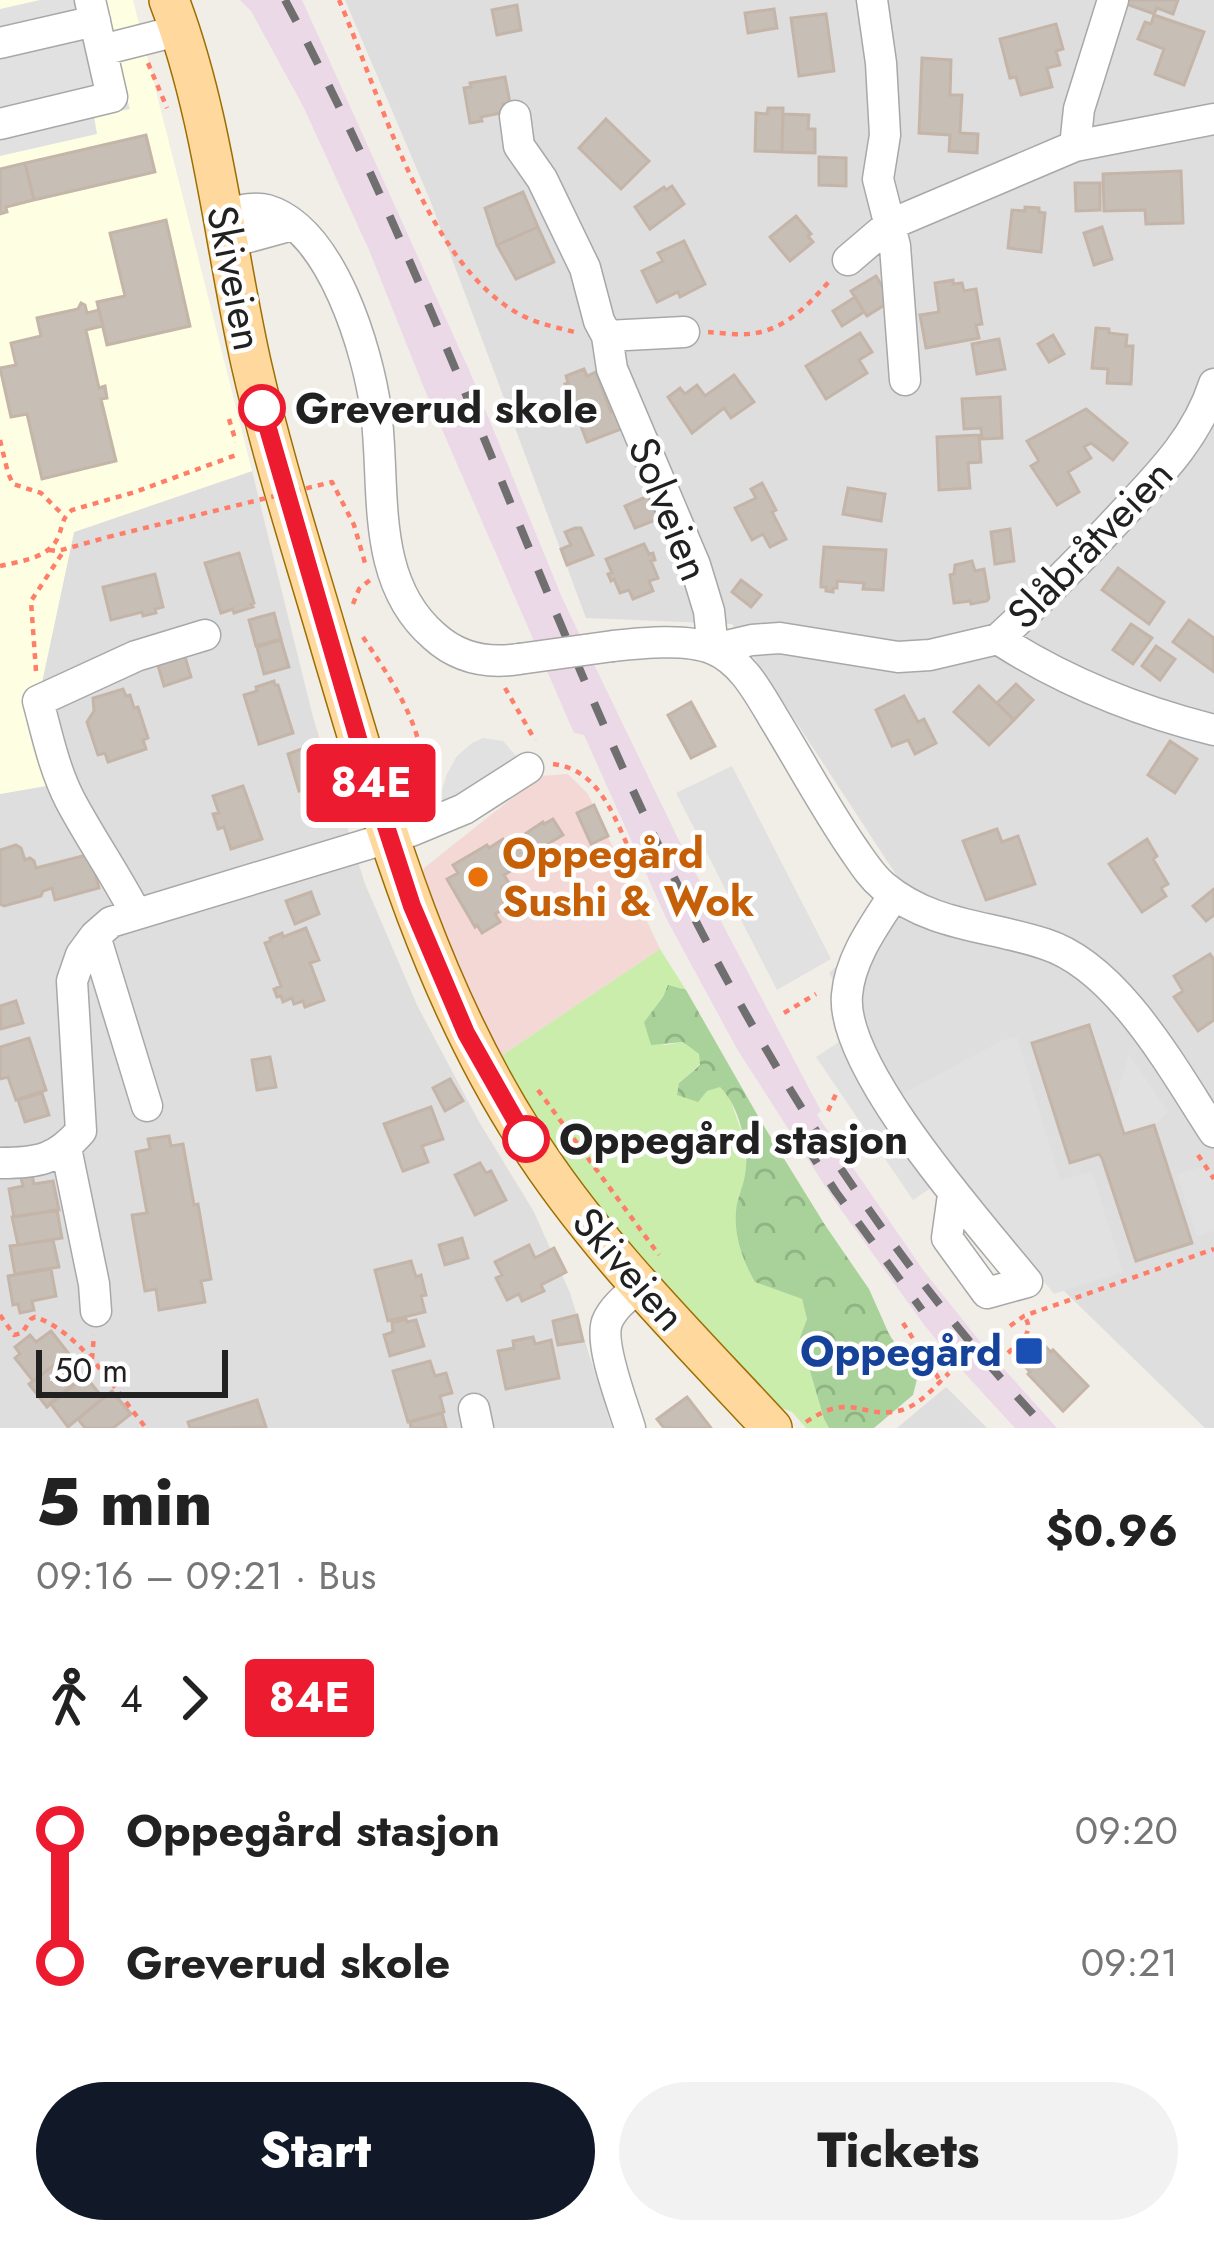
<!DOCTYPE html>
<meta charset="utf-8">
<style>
:root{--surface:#fff;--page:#f2f2f2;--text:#222;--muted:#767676;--accent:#111827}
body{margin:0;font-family:Jost,sans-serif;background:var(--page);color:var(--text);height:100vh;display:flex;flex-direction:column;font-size:45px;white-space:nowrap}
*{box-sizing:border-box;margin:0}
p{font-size:39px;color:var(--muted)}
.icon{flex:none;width:66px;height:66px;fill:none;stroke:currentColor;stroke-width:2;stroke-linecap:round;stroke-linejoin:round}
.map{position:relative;height:1428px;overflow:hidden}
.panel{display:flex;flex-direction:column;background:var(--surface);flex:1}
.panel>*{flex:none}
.badge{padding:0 24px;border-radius:9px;font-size:42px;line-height:78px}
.scale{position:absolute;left:36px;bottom:30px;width:192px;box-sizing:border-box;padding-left:12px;border:6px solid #212121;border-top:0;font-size:33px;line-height:42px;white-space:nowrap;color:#212121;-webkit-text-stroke:9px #fff;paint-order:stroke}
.map>.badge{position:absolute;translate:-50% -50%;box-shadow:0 0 0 6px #fff}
.legs{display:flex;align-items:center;gap:18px;height:132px;padding:0 36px;font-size:39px}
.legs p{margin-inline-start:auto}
.head{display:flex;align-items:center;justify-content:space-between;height:204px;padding:0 36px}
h1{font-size:66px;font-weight:800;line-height:90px}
.action{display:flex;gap:24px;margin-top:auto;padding:24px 36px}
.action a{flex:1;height:138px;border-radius:72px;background:var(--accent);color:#fff;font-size:48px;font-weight:800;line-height:138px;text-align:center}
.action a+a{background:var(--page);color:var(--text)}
ul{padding:0 36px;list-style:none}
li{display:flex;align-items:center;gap:42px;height:132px;font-size:45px}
li i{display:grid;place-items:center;width:18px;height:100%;margin:0 15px;background:currentColor}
li i::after{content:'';width:30px;height:30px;margin:-15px;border:9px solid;border-radius:50%;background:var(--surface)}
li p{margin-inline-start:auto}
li:first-child i{background:linear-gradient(#0000 50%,currentColor 0)}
li:last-child i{background:linear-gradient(currentColor 50%,#0000 0)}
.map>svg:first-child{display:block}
</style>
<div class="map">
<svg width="1214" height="1428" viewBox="0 0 1214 1428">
<defs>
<pattern id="forest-crowns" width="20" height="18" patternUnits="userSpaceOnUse" patternTransform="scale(3)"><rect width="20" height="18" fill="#a9d29a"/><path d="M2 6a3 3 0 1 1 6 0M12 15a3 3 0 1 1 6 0" fill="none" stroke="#91b484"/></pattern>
</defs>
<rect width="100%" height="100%" fill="#f1eee7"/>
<!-- residential -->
<path fill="#dfdede" d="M345 0H1214V1428H1205L957 1187 829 973 912 899 732 624 586 618 430 200Z
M252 471 313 717 365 884 418 1007 478 1120 534 1212 570 1293 612 1428H0V794L52 784 38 701 74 532Z
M946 1387 987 1428H897Z"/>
<!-- commercial -->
<path fill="#f3d8d6" d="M568 774 588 794 660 949 495 1060 419 886 424 868 540 776Z"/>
<!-- industrial -->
<path fill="#ebd9e7" d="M240 0H302L469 370 563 600 685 853 821 1111 817 1115 923 1270 986 1349 1057 1428H1015L959 1367 925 1326 834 1200 737 1049 666 918 584 735 574 733 424 388 369 250 303 106 251 11Z"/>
<!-- education -->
<path fill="#feffe2" d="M0 0H133L252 471 74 532 38 701 52 785 0 794Z"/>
<!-- grass -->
<path fill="#caedab" d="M660 949 686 990 668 986 663 997 644 1022 664 1045 684 1042 699 1054 700 1064 679 1083 707 1091 720 1086 729 1096 742 1133 747 1170 736 1211 756 1282 802 1299 807 1319 800 1337 824 1419 829 1428H806L792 1412 776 1406 720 1351 574 1181 495 1060Z"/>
<!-- forest -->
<path fill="url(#forest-crowns)" d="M668 985 686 990 762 1123 825 1225 869 1289 889 1334 917 1379 913 1395 874 1428H829L824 1419 800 1337 807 1319 802 1299 755 1282C743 1261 734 1237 736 1211 737 1199 743 1187 745 1175 750 1149 739 1105 720 1087L707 1091 698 1102 677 1095 679 1083 700 1065 699 1054 683 1042 651 1045 644 1022 663 997Z"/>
<!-- parking -->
<path fill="#e1e1e1" d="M40 0H97L130 109 94 116 97 134 0 156V9Z
M483 738 503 741 526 767 443 811 441 793 447 774 457 756 472 743Z
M732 766 831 959 777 990 676 793Z
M857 1030 902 1094 1003 1040 1017 1037 1060 1180 1092 1172 1123 1272 1054 1294 957 1170 913 1200 816 1057Z
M1129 1054 1168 1112 1154 1125 1124 1134 1099 1154Z
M1205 1166 1214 1179V1231L1197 1236 1177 1174Z"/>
<!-- building -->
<path fill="#c7beb6" stroke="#c4b5a8" stroke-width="3" d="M1128 0H1178L1173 14 1157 8 1154 14 1126 4Z
M517 5 521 30 497 35 492 10Z
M774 9 777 28 748 33 745 13Z
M826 14 834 71 799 76 791 18Z
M1154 15 1204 32 1184 85 1155 74 1164 49 1138 39 1145 22 1151 24Z
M1056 24 1063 49 1056 51 1060 65 1047 68 1052 87 1021 95 1016 77 1010 78 1000 39Z
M922 58 951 60 950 95H962L960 133 978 134 977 153 949 151 950 135 919 133Z
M505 77 510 103 503 104 505 112 481 117 482 121 470 123 464 88 471 87 470 83Z
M768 108H783L782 152 755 151 756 113 767 114Z
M783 114 809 115 808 129H815V153L782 152Z
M606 119 649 161 621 189 579 148Z
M146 135 155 172 34 200 25 163Z
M819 157 846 158V186L819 185Z
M25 163 34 200 6 207 7 212 0 214V169Z
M1181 171 1183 223 1146 224 1145 210 1104 211 1103 174Z
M1075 183H1100V210L1076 211Z
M672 186 684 204 650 229 635 207 664 187 666 190Z
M523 192 538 227 497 245 485 208Z
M1025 207 1039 208V212L1045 213 1041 252 1008 248 1012 210 1025 211Z
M796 216 811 234 808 236 813 242 790 261 770 237Z
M166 220 190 326 107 345 97 302 125 296 110 233Z
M538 227 554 262 516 279 497 245Z
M1102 227 1112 259 1094 265 1084 233Z
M684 241 705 284 680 297 678 292 657 302 642 271 663 261 658 253Z
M876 276 891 301 867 316 851 291Z
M953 280V284L962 283 964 291 976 289 982 324 976 325 979 338 926 348 920 315 939 312 935 283Z
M855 297 864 312 842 326 833 311Z
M81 303 85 305 87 313 99 310 103 326 86 330 99 388 105 386 107 398 101 399 116 461 42 479 27 414 11 417 0 368 16 365 11 343 41 336 37 318 78 309Z
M1096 328 1109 329V333L1127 335 1126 346H1133L1131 384 1107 383 1108 369 1092 368Z
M860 333 872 352 859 360 867 373 826 399 806 366Z
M1053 335 1064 354 1049 362 1038 344Z
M999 339 1005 369 977 374 972 344Z
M584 369 587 376 596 372 611 412 616 410 624 428 587 442 565 384 568 383 566 376Z
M734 375 754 402 731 418 724 408 692 433 668 397 680 388 685 394 697 385 705 396Z
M1000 397 1002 438 982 439 981 428 964 429 962 399Z
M1086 409 1127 443 1113 460 1091 443 1084 447 1091 458 1068 472 1079 492 1057 505 1031 466 1039 461 1027 441Z
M979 435 981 462 968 463 970 488 939 490 937 437Z
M762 483 776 510 772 512 786 539 770 547 763 534 752 540 735 508 756 498 751 489Z
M848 488 885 494 881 521 843 514Z
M648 496 658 519 635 528 625 506Z
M575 528H581L593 555 567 565 561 549 571 545 565 532Z
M1010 529 1014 561 995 564 991 532Z
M644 544 649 554 653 553 655 560 651 561 658 578 649 581 653 591 633 599 629 590 620 593 614 579 611 581 608 574 612 573 606 559Z
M824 547 886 550 883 590 863 589 864 583 837 581V588H833V592L826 591V587H821V581Z
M239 553 254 603 251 604 253 607 234 613 233 609 221 613 205 563Z
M972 561 975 571 984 569 989 598 987 601 971 604 970 601 954 603 950 575 954 574 955 565Z
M1118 568 1164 602 1149 624 1102 590Z
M155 574 163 607 155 609 156 613 143 616 142 612 111 620 103 587Z
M741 580 761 595 751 607 732 592Z
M274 613 281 639 256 646 249 620Z
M1189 620 1214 638V672L1173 642Z
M1131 624 1152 638 1133 664 1113 650Z
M281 640 289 667 264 674 257 647Z
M1156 646 1175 659 1160 680 1142 666Z
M183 650 191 677 164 686 156 659Z
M274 681 275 685H278L293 733 259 744 244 695 257 691 256 687Z
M1016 684 1033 700 1014 720 997 703Z
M979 686 1014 720 989 745 954 712Z
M123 689 126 696 130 695 134 708 138 707 148 738 143 740 146 749 108 762 105 753 98 755 87 722 94 711 93 698Z
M904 696 918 722 924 719 936 743 915 754 908 740 892 746 876 710Z
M691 702 715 746 691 758 668 715Z
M1170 741 1197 759 1175 793 1148 775Z
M321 742 327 757 318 760 325 782 299 791 288 754Z
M243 786 262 839 231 849 224 827 218 829 213 814 219 813 213 796Z
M594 805 608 836 591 844 577 813Z
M553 819 563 835 517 862 519 866 504 875 509 883 502 887 513 904 495 914 500 922 482 933 477 925 475 927 447 879 458 873 453 865 487 845 489 848 503 839 507 846 543 822 544 824Z
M997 829 1002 842 1018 836 1035 884 986 900 963 841Z
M1147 839 1157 856 1153 859 1168 884 1161 888 1166 896 1142 912 1109 864Z
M16 845 21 848 25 860 30 858 34 861 36 868 90 854 99 888 55 900 52 888 43 891 41 896 4 906 0 904V850Z
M1214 889V915L1206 921 1193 906Z
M311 892 319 914 295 924 286 901Z
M306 928 319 960 310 963 324 1000 305 1007 303 1001 294 1004 292 998 283 1002 281 996 277 997 274 989 281 986 265 943 271 941 270 938 282 933 283 937Z
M1210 954 1214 960V1020L1198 1031 1174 997 1183 991 1174 976Z
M16 1001 23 1023 1 1029 0 1006Z
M1089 1025 1124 1134 1154 1125 1192 1243 1136 1261 1102 1158 1099 1154 1070 1163 1032 1043Z
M29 1038 46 1090 16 1100 8 1077 0 1079V1047Z
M270 1057 276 1087 257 1090 252 1060Z
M450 1079 463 1101 445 1111 433 1088Z
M42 1093 49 1115 25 1122 18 1100Z
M431 1107 443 1139 422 1146 428 1162 403 1171 384 1124Z
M169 1136 171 1146 183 1144 194 1205 198 1204 211 1279 201 1281 205 1302 159 1310 156 1289 145 1291 132 1215 147 1213 136 1152 150 1149 148 1139Z
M480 1163 486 1173 491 1171 506 1200 475 1215 455 1175Z
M32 1175 34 1184 53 1181 59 1210 14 1217 9 1189 23 1186 21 1178Z
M57 1210 62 1238 18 1245 12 1217Z
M462 1238 468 1258 445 1265 439 1245Z
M53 1240 59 1267 15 1274 10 1246Z
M529 1245 535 1258 554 1248 566 1272 541 1285 544 1291 522 1301 519 1294 507 1300 496 1278 502 1275 495 1262Z
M411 1261 416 1277 421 1275 426 1295 421 1296 425 1312 388 1321 375 1270Z
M51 1269 56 1296 32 1301 34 1310 20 1313 18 1304 13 1305 8 1276Z
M577 1315 583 1341 558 1345 553 1321Z
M406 1319 407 1322 416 1320 424 1346 390 1356 384 1335 393 1332 392 1323Z
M51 1331 69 1354 33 1381 15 1358 20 1354 15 1347 30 1335 36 1342Z
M533 1337 535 1344 551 1340 559 1378 506 1389 498 1351 514 1348 513 1341Z
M1041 1342 1051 1352 1053 1350 1088 1386 1063 1411 1028 1374 1030 1372 1021 1362Z
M66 1356 82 1378 47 1407 29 1384Z
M430 1361 435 1376 446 1373 452 1393 440 1396 444 1412 408 1422 393 1371Z
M85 1376 103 1398 68 1427 50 1403Z
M112 1391 131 1414 113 1428H85L78 1419Z
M687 1397 711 1428H664L657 1419Z
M257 1400 266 1427 190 1428 188 1422Z
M442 1413 446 1428H411L410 1422Z"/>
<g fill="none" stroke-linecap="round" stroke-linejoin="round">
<defs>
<path id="minor" d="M872 0 881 63 885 135 878 179 895 246 905 380
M0 43 95 21
M102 50 181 30
M515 116 519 146 542 179 585 268 599 321 607 336 612 369 695 565 709 611 713 649
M0 124 112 97 90 0
M1075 146 1079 109 1113 0
M222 215C236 212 253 206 267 210 332 229 368 351 376 411 386 487 369 580 434 636 458 658 487 664 519 659
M227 243 292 225
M848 260 889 225 1075 146 1214 119
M607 336 684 332
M998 639C1039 601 1079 561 1117 520 1156 478 1196 440 1214 384
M613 646C641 643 687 638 713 649 742 661 758 692 773 717 800 761 825 808 854 850 863 863 871 876 883 886 932 927 988 925 1045 944 1118 967 1174 1071 1214 1132
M713 649 752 640 780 638 898 657 930 655 998 639C1065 682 1137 711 1214 730
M894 895C874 926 850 958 847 995 840 1068 980 1224 1027 1282L987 1293 947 1238 953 1195
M136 914C116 875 90 838 70 800 54 769 47 734 38 701L136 656 205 635
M95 936 147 1106
M66 1148 94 1284 96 1311
M0 1163C38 1163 56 1160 81 1131L72 981 81 955 95 936 111 922 411 831 464 809 528 768
M474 1409 478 1428
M630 1428C623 1404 599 1345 607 1322 613 1307 628 1296 640 1286"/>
<path id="major" d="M169 0C213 116 224 242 251 363 273 460 304 555 332 651 382 819 430 989 526 1138 594 1245 686 1335 772 1428"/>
</defs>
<!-- minor casing -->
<use href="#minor" stroke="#a8a8a8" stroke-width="33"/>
<!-- major casing -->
<use href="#major" stroke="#9d6e00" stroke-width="42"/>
<!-- path -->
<path stroke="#ff7e6a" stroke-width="4.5" stroke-dasharray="6 6" stroke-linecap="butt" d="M339 0C380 94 426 265 521 315 538 324 556 327 574 332
M148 63 167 108
M708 332C723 333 741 336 756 333 789 327 811 302 832 278
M229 419 236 442
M0 440 8 473 13 484 41 493 64 516
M49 550 58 551 108 537
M0 566C21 561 51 558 59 535 63 524 62 518 72 510L135 492 239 454
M353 604 359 589 370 580
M363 637C386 672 445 753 411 794
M36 671 31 601 65 549
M505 688 535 740
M553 764C597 769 613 813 629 849
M784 1013 816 994
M538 1090 659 1255
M828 1111 836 1094
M1198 1155 1214 1179
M0 1315 14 1335 22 1333 31 1319 35 1317C79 1331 117 1392 146 1428
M903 1323 939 1379
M1010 1326 1024 1316 1214 1249
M1008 1353C1020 1342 1037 1331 1023 1315
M92 1359 94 1335
M806 1422C853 1390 863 1421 902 1410 921 1404 934 1387 949 1373"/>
<!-- minor -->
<use href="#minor" stroke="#fff" stroke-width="30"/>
<!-- major -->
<use href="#major" stroke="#ffd89e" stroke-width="39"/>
<!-- rail -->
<path stroke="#6f6f6f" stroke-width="8" stroke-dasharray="24 24" stroke-linecap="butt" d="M285 0C429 270 525 563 656 840 756 1052 885 1257 1046 1428
M804 1143 836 1192 922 1310"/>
<defs>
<path id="minor-bridge" d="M519 659 613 646"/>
</defs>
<!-- minor-bridge casing -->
<use href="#minor-bridge" stroke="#a8a8a8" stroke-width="33" stroke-linecap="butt"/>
<!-- path-bridge -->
<path stroke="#ff7e6a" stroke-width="4.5" stroke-dasharray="6 6" stroke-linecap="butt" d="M108 537 332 482 354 525 365 563"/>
<!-- minor-bridge -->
<use href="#minor-bridge" stroke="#fff" stroke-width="30"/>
</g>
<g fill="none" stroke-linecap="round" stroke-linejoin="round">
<defs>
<path id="line-1" d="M262 408 364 759 412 906 466 1033 526 1139"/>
</defs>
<!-- line-1 casing -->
<use href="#line-1" stroke="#fff" stroke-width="27"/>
<!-- line-1 -->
<use href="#line-1" stroke="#ed1b2f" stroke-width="18"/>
</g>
<!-- markers -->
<g fill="#fff" stroke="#ed1b2f" stroke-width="6">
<circle cx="262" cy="408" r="21"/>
<circle cx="526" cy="1139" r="21"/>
</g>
<circle fill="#e8710a" stroke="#fff" stroke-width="4.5" cx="478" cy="877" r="12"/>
<rect fill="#1a4fb4" stroke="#fff" stroke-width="4.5" x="1014" y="1336" width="30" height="30" rx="6"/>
<g text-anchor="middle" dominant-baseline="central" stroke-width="9" stroke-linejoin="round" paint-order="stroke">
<!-- street labels -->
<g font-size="42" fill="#212121" stroke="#fff">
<text transform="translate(235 278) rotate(79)">Skiveien</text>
<text transform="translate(669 509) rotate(68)">Solveien</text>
<text transform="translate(1090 544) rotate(-46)">Slåbråtveien</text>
<text transform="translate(629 1269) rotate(49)">Skiveien</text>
</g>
<!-- stop labels -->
<g font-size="42" font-weight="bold" fill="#212121" stroke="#fff" text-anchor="start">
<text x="295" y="408">Greverud skole</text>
<text x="559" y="1139">Oppegård stasjon</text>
</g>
<!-- food labels -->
<g font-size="42" font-weight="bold" fill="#c56008" stroke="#fff" text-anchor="start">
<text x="502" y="853">Oppegård<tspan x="502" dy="48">Sushi &amp; Wok</tspan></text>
</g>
<!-- transit labels -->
<g font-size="42" font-weight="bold" fill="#164399" stroke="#fff" text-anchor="end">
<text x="1002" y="1351">Oppegård</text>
</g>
</g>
</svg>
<div class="scale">50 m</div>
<b class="badge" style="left:371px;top:783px;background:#ed1b2f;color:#fff">84E</b>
</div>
<section class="panel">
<div class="head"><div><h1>5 min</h1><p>09:16 – 09:21 · Bus</p></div><b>$0.96</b></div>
<div class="legs"><svg class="icon" aria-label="walk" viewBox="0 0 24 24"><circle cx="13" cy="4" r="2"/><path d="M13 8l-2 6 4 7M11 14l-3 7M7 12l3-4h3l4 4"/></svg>4<svg class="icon" aria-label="forward" viewBox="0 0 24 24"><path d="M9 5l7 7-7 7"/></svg><b class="badge" style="background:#ed1b2f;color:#fff">84E</b></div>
<ul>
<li><i style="color:#ed1b2f"></i><b>Oppegård stasjon</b><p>09:20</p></li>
<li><i style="color:#ed1b2f"></i><b>Greverud skole</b><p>09:21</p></li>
</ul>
<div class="action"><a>Start</a><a>Tickets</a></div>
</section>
